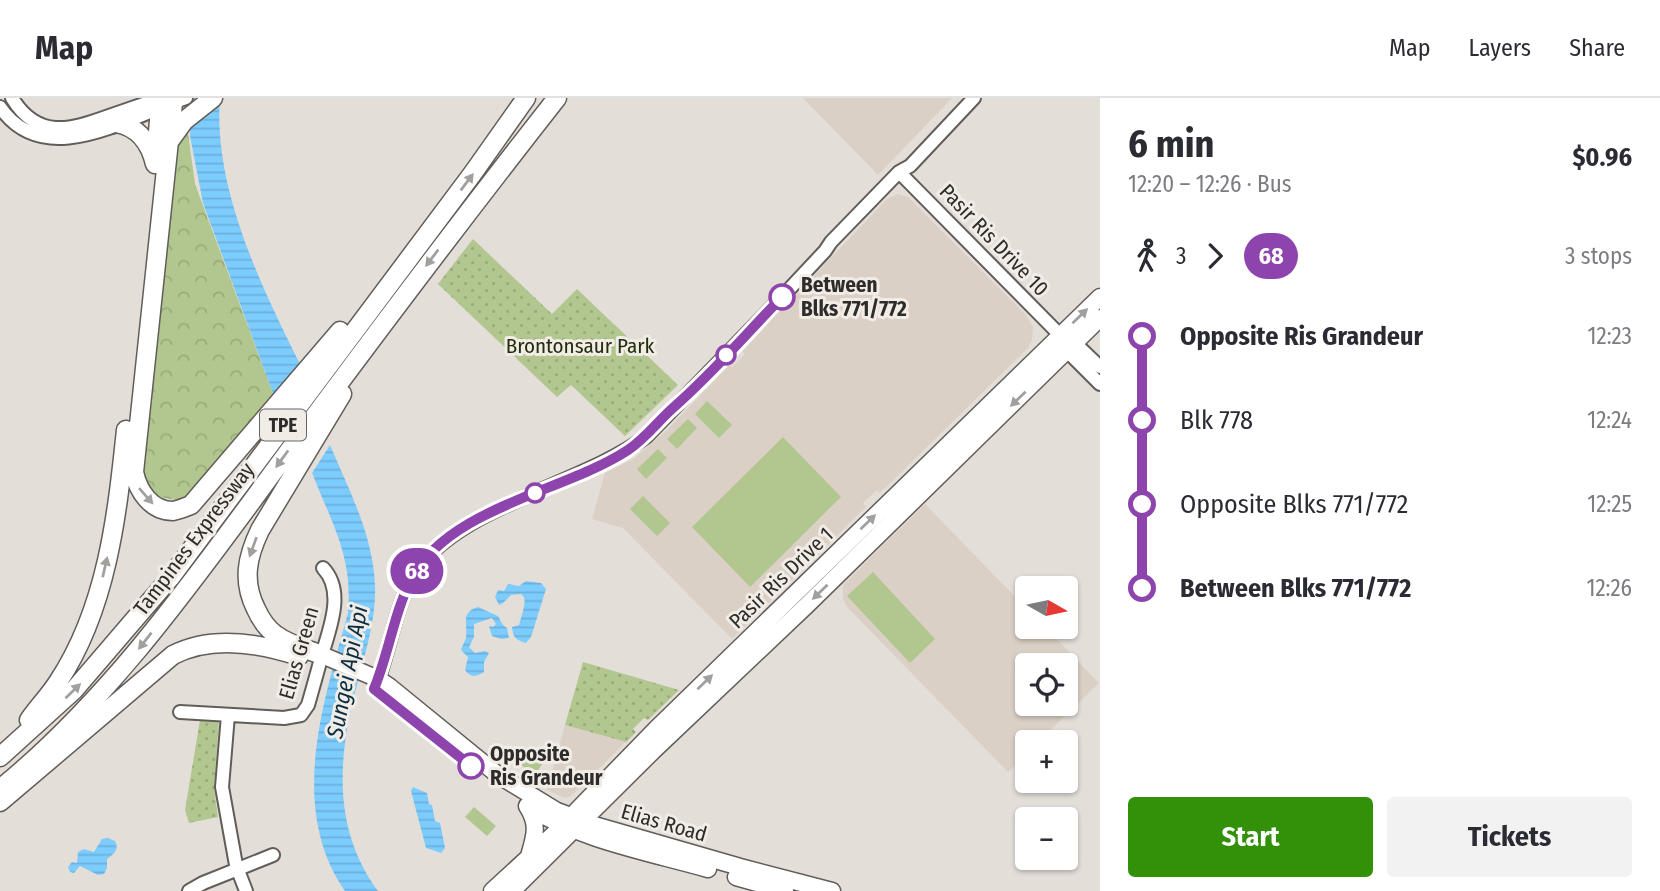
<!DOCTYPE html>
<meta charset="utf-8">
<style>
:root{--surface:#fff;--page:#f2f2f3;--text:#2b2b33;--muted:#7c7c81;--line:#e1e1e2;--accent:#329109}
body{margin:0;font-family:"Fira Sans Condensed",sans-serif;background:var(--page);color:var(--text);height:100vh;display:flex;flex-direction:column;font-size:26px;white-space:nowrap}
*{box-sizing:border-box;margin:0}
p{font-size:23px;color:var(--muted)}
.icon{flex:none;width:38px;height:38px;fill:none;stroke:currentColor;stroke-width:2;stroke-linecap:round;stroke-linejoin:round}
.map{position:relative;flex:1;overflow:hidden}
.sheet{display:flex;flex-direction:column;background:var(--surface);width:560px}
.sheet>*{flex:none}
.badge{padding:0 14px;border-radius:23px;font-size:24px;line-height:46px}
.needle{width:46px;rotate:99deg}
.buttons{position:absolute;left:1015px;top:478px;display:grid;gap:14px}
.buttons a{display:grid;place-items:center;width:63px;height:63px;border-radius:7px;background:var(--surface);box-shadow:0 2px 5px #0004;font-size:35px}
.map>.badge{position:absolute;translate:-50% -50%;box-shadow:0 0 0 4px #fff}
.legs{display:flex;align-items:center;gap:10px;height:77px;padding:0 28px;font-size:23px}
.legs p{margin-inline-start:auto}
.overview{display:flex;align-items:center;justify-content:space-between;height:119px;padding:0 28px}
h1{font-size:38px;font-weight:700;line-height:52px}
.primary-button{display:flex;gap:14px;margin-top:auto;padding:14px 28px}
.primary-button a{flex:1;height:80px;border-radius:7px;background:var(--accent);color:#fff;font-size:28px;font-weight:700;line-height:80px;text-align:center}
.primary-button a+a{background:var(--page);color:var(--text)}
ul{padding:0 28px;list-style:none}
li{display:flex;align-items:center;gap:24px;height:84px;font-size:26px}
li i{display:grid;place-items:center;width:10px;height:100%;margin:0 9px;background:currentColor}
li i::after{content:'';width:18px;height:18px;margin:-9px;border:5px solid;border-radius:50%;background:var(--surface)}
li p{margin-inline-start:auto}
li:first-child i{background:linear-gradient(#0000 50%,currentColor 0)}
li:last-child i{background:linear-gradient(currentColor 50%,#0000 0)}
header{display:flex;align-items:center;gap:42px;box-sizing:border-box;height:98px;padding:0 35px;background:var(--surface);border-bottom:2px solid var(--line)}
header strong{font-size:33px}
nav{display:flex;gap:38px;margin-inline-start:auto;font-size:24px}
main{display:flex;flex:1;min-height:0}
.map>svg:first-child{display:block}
</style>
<header>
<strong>Map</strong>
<nav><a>Map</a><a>Layers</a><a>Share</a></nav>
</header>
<main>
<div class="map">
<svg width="1100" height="793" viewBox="0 0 1100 793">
<defs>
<pattern id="green-dots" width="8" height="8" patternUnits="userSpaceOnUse" patternTransform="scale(1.75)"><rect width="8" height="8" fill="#b2c78f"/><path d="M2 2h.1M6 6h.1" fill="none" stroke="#99ab7c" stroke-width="1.8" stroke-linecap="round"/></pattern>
<pattern id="forest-crowns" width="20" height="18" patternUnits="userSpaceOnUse" patternTransform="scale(1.75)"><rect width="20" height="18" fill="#b2c78f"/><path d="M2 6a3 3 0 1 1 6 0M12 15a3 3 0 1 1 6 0" fill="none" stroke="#99ab7c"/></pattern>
<pattern id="water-rules" width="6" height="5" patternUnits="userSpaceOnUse" patternTransform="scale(1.75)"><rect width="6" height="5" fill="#7dccfe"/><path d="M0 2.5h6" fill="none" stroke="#6cafda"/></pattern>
</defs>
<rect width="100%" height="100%" fill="#e4ded9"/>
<!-- built -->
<path fill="#dbd0c6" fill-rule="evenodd" d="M803 0H952L878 77Z
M898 96 908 99 1026 217 1033 229 1032 242 1028 250 880 395 877 392 863 405 866 409 732 541 623 430 592 421 605 375 633 361 665 334 729 267 732 269 745 256 742 253 887 101Z
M925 406 1027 511V528L1045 529 1099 585 1038 644H1027V655L1008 674 848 510 843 501V487ZM1027 567H1066V606H1027Z
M565 627 626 644 571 698 565 700 547 692Z"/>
<!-- green -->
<path fill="url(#green-dots)" d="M473 141 552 216 577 191 678 287 625 338 571 287 557 299 438 186Z
M583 564 679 592 648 622 644 620 633 631 636 634 626 644 565 627Z
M200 622 219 623 214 691 218 719 189 725 185 712Z"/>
<!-- forest -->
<path fill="url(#forest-crowns)" d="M187 28 195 86 275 301 189 400C164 406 142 395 142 367L178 40Z"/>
<!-- pitch -->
<path fill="#b2c78f" d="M707 303 732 327 719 340 695 316Z
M688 321 697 330 677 351 667 341Z
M783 339 841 399 750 489 692 429Z
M658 351 667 360 646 381 637 371Z
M643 398 670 425 657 438 630 411Z
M873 474 935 541 910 565 847 498Z
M519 649 543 665 535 677 511 660Z
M474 709 496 728 487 738 465 719Z"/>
<!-- water -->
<path fill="url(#water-rules)" d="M192 0H220C213 91 262 190 302 270L275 301 203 105 190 38Z
M330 347C349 392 374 439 375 489 376 521 366 552 358 583 338 656 331 729 378 793H345C287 709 324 603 348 515 353 458 332 426 312 375Z
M526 483 541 485 546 491 531 539 526 545C516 542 513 540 512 529L519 527C521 519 526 507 524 499L521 496 511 497 503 505 499 507 495 499 498 492 504 493 508 486 519 488Z
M478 509 498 518 503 527 507 530 509 540 501 541 492 538 489 528 493 529 496 526 492 520 474 526V539L469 549 475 555 485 553 489 555 484 564V574C476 579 471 580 465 572L468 559 461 552C462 549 465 543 466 540 468 526 460 514 478 509Z
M413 689 427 695 429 706 432 707 435 723 440 725 445 750 441 755 426 750 411 693Z
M108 740 115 743C120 752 113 756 107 761V770L104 776 98 777 80 768 74 775 70 774 68 769 72 764 77 765 78 754 84 751 94 754 102 741Z"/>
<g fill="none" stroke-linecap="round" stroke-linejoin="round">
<defs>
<path id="minor" d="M12 0C38 42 70 32 109 18 126 12 144 6 161 0L160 10
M0 9C45 75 130 18 186 0
M899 74 1060 237 1075 245 1100 269
M1064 247 1067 253 1100 286
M375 591C389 555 394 514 412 480 452 409 581 388 647 338L781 200 825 153 831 144 899 74 910 68 974 0
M180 614 284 620 301 617 308 607C312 593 316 579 320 564 327 536 347 495 323 470
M228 617 222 689 236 767 246 793
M189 793 203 785 273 757"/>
<path id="major" d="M322 557 378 581 390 589 498 677 557 713 594 727 740 769 832 793
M527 708C539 726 535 738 529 758
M528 709C581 742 648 754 708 771
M736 779 785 793
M492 793 555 735 656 631 1100 199
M512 793 653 653 807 507 1100 220"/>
<path id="highway" d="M173 5 134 374C138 393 151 413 173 413 178 412 186 409 191 407L340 233
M116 25C139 29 150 45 155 66
M171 41 184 23 213 0
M157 47 160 10
M322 557C307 551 289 547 276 537 266 530 261 522 256 511 242 483 247 459 260 432L342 296
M29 622C38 609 49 598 58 584 107 510 117 418 126 332
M0 659 74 592 170 480 473 75 526 0
M0 691C115 597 200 473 288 354 376 235 465 117 557 0
M0 704 173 557C211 537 259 545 299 558"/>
</defs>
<!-- minor casing -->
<use href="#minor" stroke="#625d58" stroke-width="16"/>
<!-- major casing -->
<use href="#major" stroke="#625d58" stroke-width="19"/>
<!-- highway casing -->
<use href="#highway" stroke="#625d58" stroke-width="21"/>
<!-- minor -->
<use href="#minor" stroke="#fff" stroke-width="12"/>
<!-- major -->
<use href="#major" stroke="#fff" stroke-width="16"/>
<!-- highway -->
<use href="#highway" stroke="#fff" stroke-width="18"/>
</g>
<!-- one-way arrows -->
<defs><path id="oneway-solid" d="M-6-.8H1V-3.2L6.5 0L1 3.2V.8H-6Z" transform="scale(1.75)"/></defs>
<g fill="#a1a09f">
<use href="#oneway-solid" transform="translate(467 84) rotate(-53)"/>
<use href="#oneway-solid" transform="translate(432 160) rotate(127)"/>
<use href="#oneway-solid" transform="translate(1080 218) rotate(-44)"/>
<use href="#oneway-solid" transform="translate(1018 301) rotate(136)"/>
<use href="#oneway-solid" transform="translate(282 361) rotate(126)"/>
<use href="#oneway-solid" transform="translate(146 398) rotate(49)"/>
<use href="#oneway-solid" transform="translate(868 424) rotate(-44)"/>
<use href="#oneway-solid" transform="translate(253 449) rotate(110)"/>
<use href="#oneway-solid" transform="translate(105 469) rotate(-77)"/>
<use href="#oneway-solid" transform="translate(820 494) rotate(136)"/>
<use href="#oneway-solid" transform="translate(145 543) rotate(128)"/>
<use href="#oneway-solid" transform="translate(705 584) rotate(-44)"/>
<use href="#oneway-solid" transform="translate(73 593) rotate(-44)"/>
</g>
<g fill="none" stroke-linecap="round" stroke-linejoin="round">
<defs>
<path id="line-1" d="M471 668 374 591C389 555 394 514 412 480 450 409 564 394 628 352 646 340 658 323 674 309 713 275 747 235 782 199"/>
</defs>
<!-- line-1 casing -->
<use href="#line-1" stroke="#fff" stroke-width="16"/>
<!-- line-1 -->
<use href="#line-1" stroke="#8e44ad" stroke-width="10"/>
</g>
<!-- markers -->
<g fill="#fff" stroke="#8e44ad" stroke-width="3.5">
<circle cx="782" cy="199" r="12"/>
<circle cx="726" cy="257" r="9"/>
<circle cx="535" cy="395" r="9"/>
<circle cx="471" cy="668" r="12"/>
</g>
<g text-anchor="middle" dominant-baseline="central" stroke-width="6" stroke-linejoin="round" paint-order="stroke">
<!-- shield labels -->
<rect fill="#f1ece6" stroke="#686662" stroke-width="2" x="260" y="311.5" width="46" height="31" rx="5"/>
<g font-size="19" font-weight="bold" fill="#2e2c2a">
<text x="283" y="327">TPE</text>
</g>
<!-- street labels -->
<g font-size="21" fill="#2e2c2a" stroke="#f1ece6">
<text transform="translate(994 142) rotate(46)">Pasir Ris Drive 10</text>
<text transform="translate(194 441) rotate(-53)">Tampines Expressway</text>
<text transform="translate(781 480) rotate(-44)">Pasir Ris Drive 1</text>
<text transform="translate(299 555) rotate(-74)">Elias Green</text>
<text transform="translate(664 725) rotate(16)">Elias Road</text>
</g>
<!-- stop labels -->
<g font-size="21" font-weight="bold" fill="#2e2c2a" stroke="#f1ece6" text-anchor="start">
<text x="801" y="187">Between<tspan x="801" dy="24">Blks 771/772</tspan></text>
<text x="490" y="656">Opposite<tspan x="490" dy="24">Ris Grandeur</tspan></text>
</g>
<!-- park labels -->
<g font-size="21" fill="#232e0d" stroke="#f1ece6">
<text x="580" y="248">Brontonsaur Park</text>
</g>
<!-- water labels -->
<g font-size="23" font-style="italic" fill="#0a2e42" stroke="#f1ece6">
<text transform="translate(347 574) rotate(-79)">Sungei Api Api</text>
</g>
</g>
</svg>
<div class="buttons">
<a><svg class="needle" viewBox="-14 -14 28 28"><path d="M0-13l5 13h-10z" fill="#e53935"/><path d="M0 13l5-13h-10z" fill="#7c7c81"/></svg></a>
<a><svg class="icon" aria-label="locate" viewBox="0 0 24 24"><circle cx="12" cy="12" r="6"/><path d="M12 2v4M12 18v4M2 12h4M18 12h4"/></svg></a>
<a>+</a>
<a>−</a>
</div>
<b class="badge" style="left:417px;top:473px;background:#8e44ad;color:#fff">68</b>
</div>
<section class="sheet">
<div class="overview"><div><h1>6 min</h1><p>12:20 – 12:26 · Bus</p></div><b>$0.96</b></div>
<div class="legs"><svg class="icon" aria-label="walk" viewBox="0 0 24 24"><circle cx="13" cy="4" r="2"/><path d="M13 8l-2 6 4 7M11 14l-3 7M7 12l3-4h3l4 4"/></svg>3<svg class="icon" aria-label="forward" viewBox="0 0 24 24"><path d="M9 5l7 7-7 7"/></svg><b class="badge" style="background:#8e44ad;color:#fff">68</b><p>3 stops</p></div>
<ul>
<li><i style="color:#8e44ad"></i><b>Opposite Ris Grandeur</b><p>12:23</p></li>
<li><i style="color:#8e44ad"></i><span>Blk 778</span><p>12:24</p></li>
<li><i style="color:#8e44ad"></i><span>Opposite Blks 771/772</span><p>12:25</p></li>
<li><i style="color:#8e44ad"></i><b>Between Blks 771/772</b><p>12:26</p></li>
</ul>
<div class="primary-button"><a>Start</a><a>Tickets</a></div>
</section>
</main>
